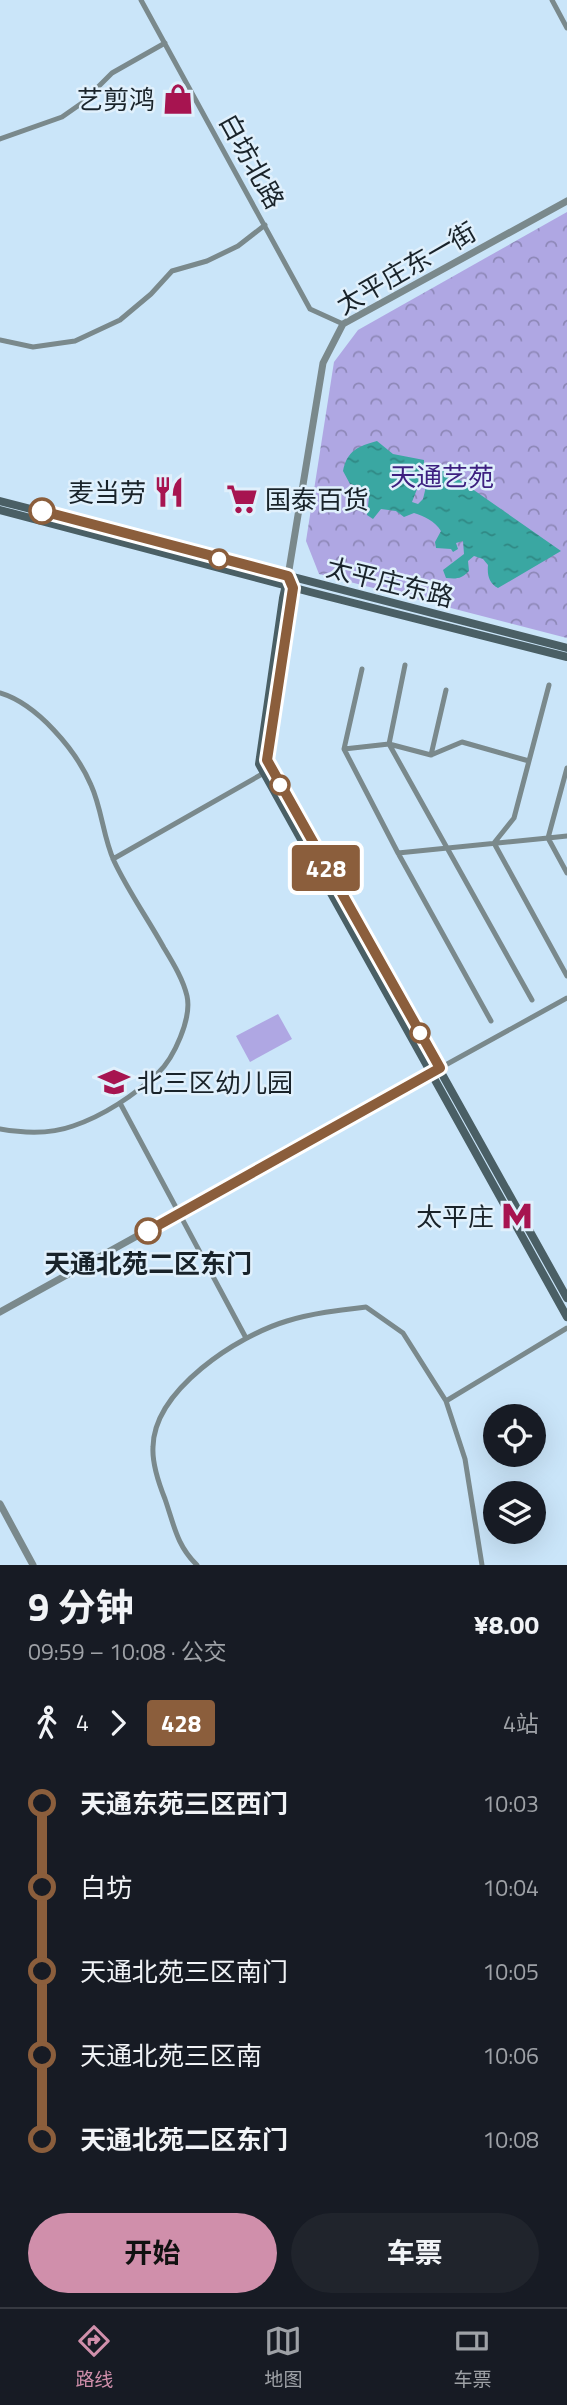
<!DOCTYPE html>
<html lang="zh">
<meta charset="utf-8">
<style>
:root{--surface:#171b24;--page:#20242c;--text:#f1f3f6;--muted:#9ea1a6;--line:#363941;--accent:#d08fab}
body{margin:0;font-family:"Titillium Web","Noto Sans SC",sans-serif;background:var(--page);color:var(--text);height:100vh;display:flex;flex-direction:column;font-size:26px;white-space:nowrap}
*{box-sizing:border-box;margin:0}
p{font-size:23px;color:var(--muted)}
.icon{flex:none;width:38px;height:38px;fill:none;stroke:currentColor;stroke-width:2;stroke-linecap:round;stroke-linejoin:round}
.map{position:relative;height:1565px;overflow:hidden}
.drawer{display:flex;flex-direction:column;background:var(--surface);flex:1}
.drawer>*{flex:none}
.badge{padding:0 14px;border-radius:5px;font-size:24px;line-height:46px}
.buttons{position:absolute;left:483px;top:1404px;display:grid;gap:14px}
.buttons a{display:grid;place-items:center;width:63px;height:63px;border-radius:50%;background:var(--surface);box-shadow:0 7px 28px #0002;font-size:35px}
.map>.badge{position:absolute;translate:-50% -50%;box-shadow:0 0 0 4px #fff}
.legs{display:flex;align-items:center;gap:10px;height:77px;padding:0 28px;font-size:23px}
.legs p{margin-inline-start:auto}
.overview{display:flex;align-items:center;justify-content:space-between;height:119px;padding:0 28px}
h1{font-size:38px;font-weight:700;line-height:52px}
.button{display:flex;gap:14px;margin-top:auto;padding:14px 28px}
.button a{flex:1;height:80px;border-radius:42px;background:var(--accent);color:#111;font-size:28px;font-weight:700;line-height:80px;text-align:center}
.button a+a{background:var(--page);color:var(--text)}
ul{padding:0 28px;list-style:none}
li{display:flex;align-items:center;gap:24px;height:84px;font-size:26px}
li i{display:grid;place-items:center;width:10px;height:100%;margin:0 9px;background:currentColor}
li i::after{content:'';width:18px;height:18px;margin:-9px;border:5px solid;border-radius:50%;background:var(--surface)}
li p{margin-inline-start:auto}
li:first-child i{background:linear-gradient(#0000 50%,currentColor 0)}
li:last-child i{background:linear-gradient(currentColor 50%,#0000 0)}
.tabs{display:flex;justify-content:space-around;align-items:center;height:98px;border-top:2px solid var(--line);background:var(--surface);font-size:19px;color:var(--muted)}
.tabs a{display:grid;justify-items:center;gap:4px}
.tabs .on{color:var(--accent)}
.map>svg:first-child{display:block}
</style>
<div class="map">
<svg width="567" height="1565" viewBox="0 0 567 1565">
<defs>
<pattern id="park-crowns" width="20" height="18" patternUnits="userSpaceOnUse" patternTransform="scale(1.75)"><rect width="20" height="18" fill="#afa7e3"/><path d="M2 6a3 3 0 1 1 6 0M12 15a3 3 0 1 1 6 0" fill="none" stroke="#8e88b8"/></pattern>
<pattern id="water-ripples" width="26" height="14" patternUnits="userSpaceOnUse" patternTransform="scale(1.75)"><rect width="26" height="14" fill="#3aa7a2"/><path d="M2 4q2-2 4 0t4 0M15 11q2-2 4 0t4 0" fill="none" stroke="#308884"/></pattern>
</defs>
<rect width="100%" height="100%" fill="#cae5f9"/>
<!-- grass -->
<path fill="#afa7e3" d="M278 1014 292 1039 250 1062 236 1036Z"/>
<!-- park -->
<path fill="url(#park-crowns)" d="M567 212V638L319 574 306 541 334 362 358 330Z"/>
<!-- water -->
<path fill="url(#water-ripples)" d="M377 441 393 454 424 460V471L412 502 418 504 423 499 430 470 438 465 561 551 498 588C489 583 487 575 488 565L483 559 474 556 468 561 469 571C461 579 457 579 446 578L443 570 464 554 463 541 456 543 458 549 453 552 451 549 436 548 435 542 441 531C435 521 424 516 414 513L404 517 396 511 381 509 373 519 367 515 369 497 357 486 350 484 343 471C347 451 358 446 377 441Z"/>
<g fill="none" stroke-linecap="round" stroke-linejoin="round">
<!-- minor -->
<path stroke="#7a898c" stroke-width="5" d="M141 0 310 309 343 324
M552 0 567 28
M0 139 62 117 82 103 112 73 165 43
M0 340 33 347 75 341 120 320 151 294 172 271 207 261 238 246 265 225
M405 665 389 744 532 1000
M362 669 344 749 398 853 491 1021
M549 685 514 818 494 843 567 976
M0 693C37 704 76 750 91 785 102 809 103 837 114 861 128 891 148 919 164 948 173 963 183 979 187 996 192 1018 174 1058 158 1073 135 1095 103 1116 73 1126 51 1134 23 1133 0 1129
M344 749 389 744 431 755 446 690
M431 755 462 742 529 761
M567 768 548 838 567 836
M398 853 548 838 567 873
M113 859 271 769
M440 1068 567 998
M120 1103 246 1338
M446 1401 567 1328
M197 1565C177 1546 174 1525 165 1499 159 1484 152 1463 153 1447 154 1390 237 1336 287 1321 313 1313 340 1310 366 1307L403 1333 446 1401 465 1459 482 1565"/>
<!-- tertiary -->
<path stroke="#7a898c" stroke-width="7" d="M288 576 323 363 343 324 567 201
M0 1312 440 1068
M0 1504 33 1565"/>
<!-- secondary -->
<path stroke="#4a5f65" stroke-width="8" d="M0 501 567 648
M0 510 310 592 567 657
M288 576 283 598 259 764 567 1317
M288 576 293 588 268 747 269 764 567 1298"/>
</g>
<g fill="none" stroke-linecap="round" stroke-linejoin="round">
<defs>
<path id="line-1" d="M42 511 288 576 293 588 267 760 440 1068 148 1231"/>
</defs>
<!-- line-1 casing -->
<use href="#line-1" stroke="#fff" stroke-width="16"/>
<!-- line-1 -->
<use href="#line-1" stroke="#8b5e3c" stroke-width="10"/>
</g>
<!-- icons -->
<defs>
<symbol id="shop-bare" viewBox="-9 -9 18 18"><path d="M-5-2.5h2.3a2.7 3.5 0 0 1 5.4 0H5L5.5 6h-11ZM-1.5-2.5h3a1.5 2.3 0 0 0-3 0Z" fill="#a71450" stroke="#e0f0fc" stroke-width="2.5" paint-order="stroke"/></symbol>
<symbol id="restaurant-bare" viewBox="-9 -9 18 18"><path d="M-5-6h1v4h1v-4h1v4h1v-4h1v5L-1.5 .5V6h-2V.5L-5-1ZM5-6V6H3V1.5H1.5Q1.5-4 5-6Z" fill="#a71450" stroke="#e0f0fc" stroke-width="2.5" paint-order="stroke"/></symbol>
<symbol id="supermarket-bare" viewBox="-9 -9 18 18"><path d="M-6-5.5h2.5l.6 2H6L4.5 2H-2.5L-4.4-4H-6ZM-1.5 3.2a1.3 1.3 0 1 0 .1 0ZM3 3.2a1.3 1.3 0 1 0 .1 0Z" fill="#a71450" stroke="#e0f0fc" stroke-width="2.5" paint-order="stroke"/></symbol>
<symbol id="school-bare" viewBox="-9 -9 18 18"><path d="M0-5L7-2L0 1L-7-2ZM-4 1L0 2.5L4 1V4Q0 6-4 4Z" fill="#a71450" stroke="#e0f0fc" stroke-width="2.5" paint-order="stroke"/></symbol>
<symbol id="metro-bare" viewBox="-9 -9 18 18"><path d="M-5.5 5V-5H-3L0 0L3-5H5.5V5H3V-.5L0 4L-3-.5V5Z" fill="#a71450" stroke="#e0f0fc" stroke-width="2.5" paint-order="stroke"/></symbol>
</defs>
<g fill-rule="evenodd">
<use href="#shop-bare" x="156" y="77" width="44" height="44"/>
<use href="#restaurant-bare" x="147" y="470" width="44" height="44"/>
<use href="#supermarket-bare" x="220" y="477" width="44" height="44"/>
<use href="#school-bare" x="92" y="1060" width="44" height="44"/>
<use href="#metro-bare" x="495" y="1194" width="44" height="44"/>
</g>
<!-- markers -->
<g fill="#fff" stroke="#8b5e3c" stroke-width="3.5">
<circle cx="42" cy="511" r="12"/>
<circle cx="219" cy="559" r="9"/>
<circle cx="280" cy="785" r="9"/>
<circle cx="420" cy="1033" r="9"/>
<circle cx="148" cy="1231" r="12"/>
</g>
<g text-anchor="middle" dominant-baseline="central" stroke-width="5" stroke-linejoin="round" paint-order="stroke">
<!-- poi labels -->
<g font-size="26" fill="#19232a" stroke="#e0f0fc" text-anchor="end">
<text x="155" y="99">艺剪鸿</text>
<text x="146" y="492">麦当劳</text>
<text x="265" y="499" text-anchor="start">国泰百货</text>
<text x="137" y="1082" text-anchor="start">北三区幼儿园</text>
<text x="494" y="1216">太平庄</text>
</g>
<!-- street labels -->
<g font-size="26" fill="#19232a" stroke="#e0f0fc">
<text transform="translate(252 161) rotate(61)">白坊北路</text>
<text transform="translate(406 268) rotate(-30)">太平庄东一街</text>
<text transform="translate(390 582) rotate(14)">太平庄东路</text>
</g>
<!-- park labels -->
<g font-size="26" fill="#3d2080" stroke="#e0f0fc">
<text x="442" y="476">天通艺苑</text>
</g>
<!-- stop labels -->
<g font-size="26" font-weight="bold" fill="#19232a" stroke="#e0f0fc">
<text x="148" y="1263">天通北苑二区东门</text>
</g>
</g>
</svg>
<div class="buttons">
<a><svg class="icon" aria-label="locate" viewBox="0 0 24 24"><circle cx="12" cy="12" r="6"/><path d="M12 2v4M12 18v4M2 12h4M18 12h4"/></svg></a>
<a><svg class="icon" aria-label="layers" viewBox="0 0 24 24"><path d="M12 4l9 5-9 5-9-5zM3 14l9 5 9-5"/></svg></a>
</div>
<b class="badge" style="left:326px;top:868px;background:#8b5e3c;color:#fff">428</b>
</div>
<section class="drawer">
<div class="overview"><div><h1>9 分钟</h1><p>09:59 – 10:08 · 公交</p></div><b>¥8.00</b></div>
<div class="legs"><svg class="icon" aria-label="walk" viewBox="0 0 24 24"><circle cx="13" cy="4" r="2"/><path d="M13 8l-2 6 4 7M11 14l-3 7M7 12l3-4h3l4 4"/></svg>4<svg class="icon" aria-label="forward" viewBox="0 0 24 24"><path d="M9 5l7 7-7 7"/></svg><b class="badge" style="background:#8b5e3c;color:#fff">428</b><p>4站</p></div>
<ul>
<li><i style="color:#8b5e3c"></i><b>天通东苑三区西门</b><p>10:03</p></li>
<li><i style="color:#8b5e3c"></i><span>白坊</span><p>10:04</p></li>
<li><i style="color:#8b5e3c"></i><span>天通北苑三区南门</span><p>10:05</p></li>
<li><i style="color:#8b5e3c"></i><span>天通北苑三区南</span><p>10:06</p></li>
<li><i style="color:#8b5e3c"></i><b>天通北苑二区东门</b><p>10:08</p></li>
</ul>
<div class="button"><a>开始</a><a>车票</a></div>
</section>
<nav class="tabs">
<a class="on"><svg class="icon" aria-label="directions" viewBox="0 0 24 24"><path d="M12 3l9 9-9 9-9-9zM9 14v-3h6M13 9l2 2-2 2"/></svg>路线</a>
<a><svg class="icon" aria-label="map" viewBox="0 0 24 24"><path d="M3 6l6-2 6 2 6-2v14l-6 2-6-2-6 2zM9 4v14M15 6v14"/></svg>地图</a>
<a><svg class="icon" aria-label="tickets" viewBox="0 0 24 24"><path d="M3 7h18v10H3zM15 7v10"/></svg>车票</a>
</nav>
